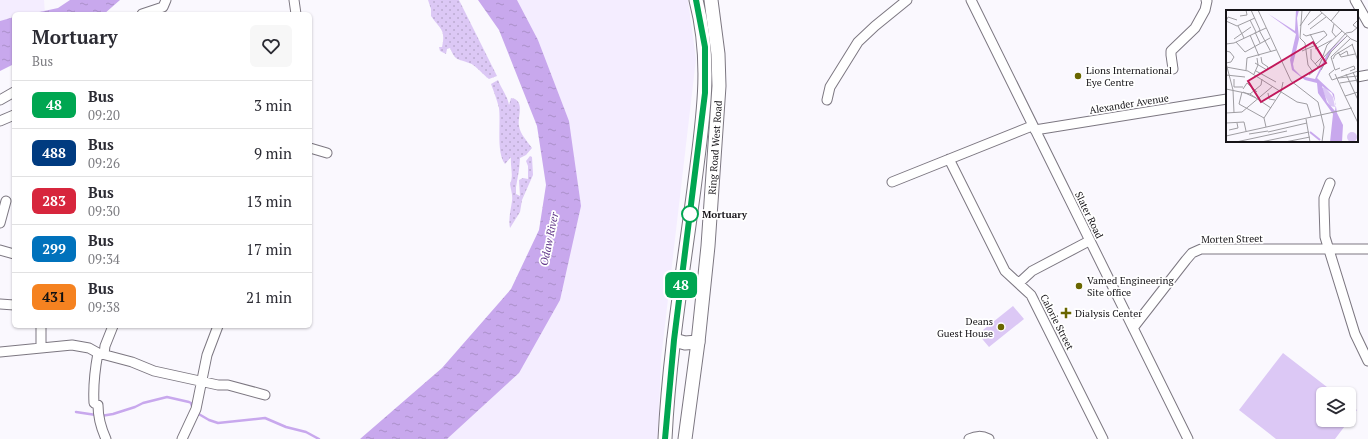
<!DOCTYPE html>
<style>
:root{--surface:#fff;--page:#f7f7f7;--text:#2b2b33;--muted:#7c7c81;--line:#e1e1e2}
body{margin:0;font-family:"PT Serif",serif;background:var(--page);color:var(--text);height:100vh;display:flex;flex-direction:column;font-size:15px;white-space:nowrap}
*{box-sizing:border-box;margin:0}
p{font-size:13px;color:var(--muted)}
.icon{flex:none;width:22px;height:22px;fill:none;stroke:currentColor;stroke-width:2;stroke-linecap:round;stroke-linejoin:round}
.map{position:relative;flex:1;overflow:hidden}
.panel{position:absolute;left:12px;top:12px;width:300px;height:316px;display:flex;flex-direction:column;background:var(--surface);border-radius:6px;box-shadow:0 1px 3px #0004}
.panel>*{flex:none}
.badge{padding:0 8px;border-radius:6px;font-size:14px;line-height:26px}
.tools{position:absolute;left:1316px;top:387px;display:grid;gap:8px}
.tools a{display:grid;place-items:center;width:40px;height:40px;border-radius:6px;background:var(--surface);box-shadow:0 1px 3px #0004;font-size:20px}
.map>.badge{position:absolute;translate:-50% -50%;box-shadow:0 0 0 2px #fff}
.round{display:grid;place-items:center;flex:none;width:42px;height:42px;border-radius:6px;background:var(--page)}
.overview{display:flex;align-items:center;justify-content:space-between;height:68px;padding:0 20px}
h1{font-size:19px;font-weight:700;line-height:30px}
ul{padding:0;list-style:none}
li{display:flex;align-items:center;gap:12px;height:48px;padding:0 20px;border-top:1px solid var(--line)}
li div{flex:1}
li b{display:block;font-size:15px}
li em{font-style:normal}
li .badge{min-width:44px;font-weight:700;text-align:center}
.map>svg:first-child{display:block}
</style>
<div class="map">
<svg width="1368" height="439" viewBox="0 0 1368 439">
<defs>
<pattern id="grass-dots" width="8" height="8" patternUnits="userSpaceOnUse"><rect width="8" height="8" fill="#dcc8f5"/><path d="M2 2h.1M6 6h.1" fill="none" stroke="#bcabd1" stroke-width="1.8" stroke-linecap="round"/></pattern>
<pattern id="water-ripples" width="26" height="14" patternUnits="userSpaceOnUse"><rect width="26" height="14" fill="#c8a8ed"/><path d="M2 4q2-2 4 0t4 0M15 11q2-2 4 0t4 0" fill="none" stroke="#ab90ca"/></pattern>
</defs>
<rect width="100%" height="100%" fill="#faf8fe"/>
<!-- built -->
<path fill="#f4edff" d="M0 0H44L45 14H14V19L0 21Z
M517 0H688L696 59 661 359 658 439H447L519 373 569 121 538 40Z"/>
<!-- grass -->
<path fill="url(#grass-dots)" d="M428 0H459L497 76 489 79C483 75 476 65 469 63 457 58 456 62 450 48L447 49 446 54 440 51 439 47H442C446 29 440 29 431 16V9Z
M498 80C501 88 508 97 509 105L511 98C526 100 517 117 519 126 520 134 528 142 532 148L526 155 520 158 519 170 516 187V194L520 196 519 180 523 178 528 179V166L526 161 530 156 532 157 533 175 522 200 520 212 510 228C508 220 511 209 512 201 513 196 511 190 510 184 514 176 510 166 511 157L505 164C496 153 501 123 499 108 497 100 494 92 491 84Z"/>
<!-- park -->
<path fill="#dcc8f5" d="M1013 306 1024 319 989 347 978 334Z
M1283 353 1336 394H1323V420H1349V404L1357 410 1335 439H1276L1239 410Z"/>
<!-- water -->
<path fill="url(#water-ripples)" d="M70 0H120L104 14H30L58 8Z
M478 0H517L538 40 569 121 581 206 560 300 519 373 447 439H360L442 368 511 289 539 230 546 185 537 126 499 30Z
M14 17V64L0 71V21Z"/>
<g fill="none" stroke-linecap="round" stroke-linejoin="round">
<!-- stream -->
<path stroke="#c8a8ed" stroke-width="2.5" d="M76 412 96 415
M197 413 209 420 218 423 265 418 286 427 306 432 319 439
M101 416 113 414 135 407 143 403 167 397 189 402 191 403 193 409"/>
<defs>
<path id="street" d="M294 0 296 14
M971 0 1188 439
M1355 0 1368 23
M142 14 163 7 166 0
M1173 69 1171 55V51L1195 28 1205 10 1207 1 1206 0
M1357 77 1368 75
M0 100 14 92
M827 100 830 87 858 42 875 26 907 0
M0 121 14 115
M1035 130 1227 99
M310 148 327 153
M949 159 1005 271 1031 295 1103 439
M892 182 1032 126
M1330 183 1324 198V205L1325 237 1355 334 1368 361
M0 223 6 201
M0 250 14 254
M1019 283 1032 271 1089 241
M0 304 14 305
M1133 328 1186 260 1192 253 1201 249H1368
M41 347V326
M0 352 72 345 89 348 98 353 132 362 154 371 218 385H228L265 395
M98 353C95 369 93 386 94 403L98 405C98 417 101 428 106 439
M104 354 105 346 113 326
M182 439 196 409 207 355 218 326
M969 439C976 436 981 435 989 439"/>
<g id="primary">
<path d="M674 340 685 343 698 342"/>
<path d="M665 439C669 356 683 272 694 189 702 124 713 65 696 0"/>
<path id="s1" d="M685 439 698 342 708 246 719 86 718 54 711 0"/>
</g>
</defs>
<!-- street casing -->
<use href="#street" stroke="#7c7781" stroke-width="11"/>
<!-- primary casing -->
<use href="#primary" stroke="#7c7781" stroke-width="15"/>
<!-- street -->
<use href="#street" stroke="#fff" stroke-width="9"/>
<!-- primary -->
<use href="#primary" stroke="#fff" stroke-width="13"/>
</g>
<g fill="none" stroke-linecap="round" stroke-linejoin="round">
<defs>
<path id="line" d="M665 439 674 340 705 93V47L696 0"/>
</defs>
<!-- line casing -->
<use href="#line" stroke="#fff" stroke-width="9"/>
<!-- line -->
<use href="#line" stroke="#00a651" stroke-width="6"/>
</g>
<!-- markers -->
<g fill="#696600" stroke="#fff" stroke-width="1.5">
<circle cx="1078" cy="76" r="4"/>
<circle cx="1079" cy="286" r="4"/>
<path d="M1064 307h4v4h4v4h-4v4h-4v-4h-4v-4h4z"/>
<circle cx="1001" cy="327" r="4"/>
</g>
<circle fill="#fff" stroke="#00a651" stroke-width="2" cx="690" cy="214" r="8"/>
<g text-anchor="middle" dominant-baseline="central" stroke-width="3.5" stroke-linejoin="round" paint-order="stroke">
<!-- poi labels -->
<g font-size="10" fill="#161418" stroke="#fff" text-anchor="start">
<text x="1086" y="70">Lions International<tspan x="1086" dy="12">Eye Centre</tspan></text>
<text x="1087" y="280">Vamed Engineering<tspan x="1087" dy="12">Site office</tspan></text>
<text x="1075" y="313">Dialysis Center</text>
<text x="993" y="321" text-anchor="end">Deans<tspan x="993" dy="12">Guest House</tspan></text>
</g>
<!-- street labels -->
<g font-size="10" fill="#161418" stroke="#fff">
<text transform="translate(1129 104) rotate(-9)">Alexander Avenue</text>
<text stroke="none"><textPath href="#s1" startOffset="293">Ring Road West Road</textPath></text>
<text transform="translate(1089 215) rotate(64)">Slater Road</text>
<text transform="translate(1232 239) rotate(-1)">Morten Street</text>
<text transform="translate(1057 322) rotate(63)">Calorie Street</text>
</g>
<!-- stop labels -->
<g font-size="10" font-weight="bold" fill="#161418" stroke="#fff" text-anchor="start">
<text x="702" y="214">Mortuary</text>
</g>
<!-- water labels -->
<g font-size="11" font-style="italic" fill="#643b8b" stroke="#fff">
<text transform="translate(549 239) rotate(-78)">Odaw River</text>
</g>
</g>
<!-- overview -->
<g transform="translate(1226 10)">
<rect width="132" height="132" fill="#faf8fe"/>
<path d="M121 127a5 5 0 1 1 10 0a5 5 0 1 1-10 0Z" fill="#dcc8f5"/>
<path d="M99 77 107 87 109 97 104 96 99 86 96 78Z" fill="#dcc8f5"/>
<path d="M70 0H73L71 8 73 29 67 54 68 59 75 66 89 69 102 42 120 26 106 40 91 68 108 84 111 103 117 115 116 132H104L107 104 92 83 91 73 79 70 66 60 64 50 70 24 41 3 69 21ZM96 76 106 83 110 94 109 101 101 92Z" fill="#c8a8ed" fill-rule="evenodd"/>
<path fill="none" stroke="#c8a8ed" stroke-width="2" d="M84 122 94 130"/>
<path fill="none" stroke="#9f9da2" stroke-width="1" d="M25 0 34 20M32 0 65 71 92 92 98 117 96 132M76 0 74 28 79 33 82 55 87 62M93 0 125 29 132 32M14 6 21 5 20 0M24 10 30 22M0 11 11 16 29 8M0 11 2 7 11 10M105 11 114 0M108 14 106 22 110 27M82 15 96 3M12 16 18 28M74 16 85 0M131 18 127 15 132 10M84 19 100 7M33 20 45 42M29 22 34 33M77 24 80 26 98 21 101 25 90 34M84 24 94 43M24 25 33 46M8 29 25 17M10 32 19 42 44 28M0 34 8 33 40 18M126 34 132 51M85 39V49L92 57M89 39 106 30M0 41 4 42 8 47 5 52 0 53 7 80 8 103M76 41 90 35M112 42 115 47 129 44M114 45 121 41 122 45M21 48 50 40M97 48 120 23 126 22 132 17M107 49 109 45 127 34M29 53 41 60 42 57 36 53 35 47M89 54 97 46 101 35 116 21M0 57 22 61 71 92 81 94 85 107M114 58 109 60 105 47 124 29M20 60 21 48M95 60 105 42 121 26M108 60 103 64 106 70 132 61M30 61 50 72M115 61 128 56 129 59 124 61M127 62 132 74M28 64 32 55 31 48M109 64 119 86M120 64 132 90M0 65 19 67M83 65 92 58 96 49M112 68 132 66M8 69V77H17M114 73 132 70M0 79 24 84 45 98M17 79 21 73 31 82M16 82 13 94 38 108M17 82 30 88M132 82 119 86 132 113M42 83 43 89 49 90M24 84 35 75 36 69M0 103 16 102 47 76M80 109 84 132M0 113 18 112 20 121M40 117 38 108 55 82 57 72M3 120 12 118 11 113M42 122 81 113M23 124 42 121M0 126 126 98M10 132 61 121M35 132 83 122M59 132 84 127"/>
<path fill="#c2185b" fill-opacity="0.15" stroke="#c2185b" stroke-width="2" d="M87 32 100 53 35 92 22 71Z"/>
<rect width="132" height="132" fill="none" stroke="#161418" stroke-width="2"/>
</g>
</svg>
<div class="tools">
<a><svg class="icon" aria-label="layers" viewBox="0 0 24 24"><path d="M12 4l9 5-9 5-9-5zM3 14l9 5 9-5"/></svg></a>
</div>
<b class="badge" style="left:681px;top:285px;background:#00a651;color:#fff">48</b>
<section class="panel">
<div class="overview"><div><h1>Mortuary</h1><p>Bus</p></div><a class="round"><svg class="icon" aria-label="heart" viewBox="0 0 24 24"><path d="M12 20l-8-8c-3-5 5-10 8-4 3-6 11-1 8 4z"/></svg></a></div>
<ul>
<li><span class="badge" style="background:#00a651;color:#fff">48</span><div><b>Bus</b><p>09:20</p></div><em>3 min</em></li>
<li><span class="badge" style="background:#003b80;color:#fff">488</span><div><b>Bus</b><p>09:26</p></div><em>9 min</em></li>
<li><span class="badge" style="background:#d7263d;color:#fff">283</span><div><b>Bus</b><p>09:30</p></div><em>13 min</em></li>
<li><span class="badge" style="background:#0072bc;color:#fff">299</span><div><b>Bus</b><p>09:34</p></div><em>17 min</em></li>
<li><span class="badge" style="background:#f58220;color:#111">431</span><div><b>Bus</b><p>09:38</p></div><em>21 min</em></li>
</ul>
</section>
</div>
